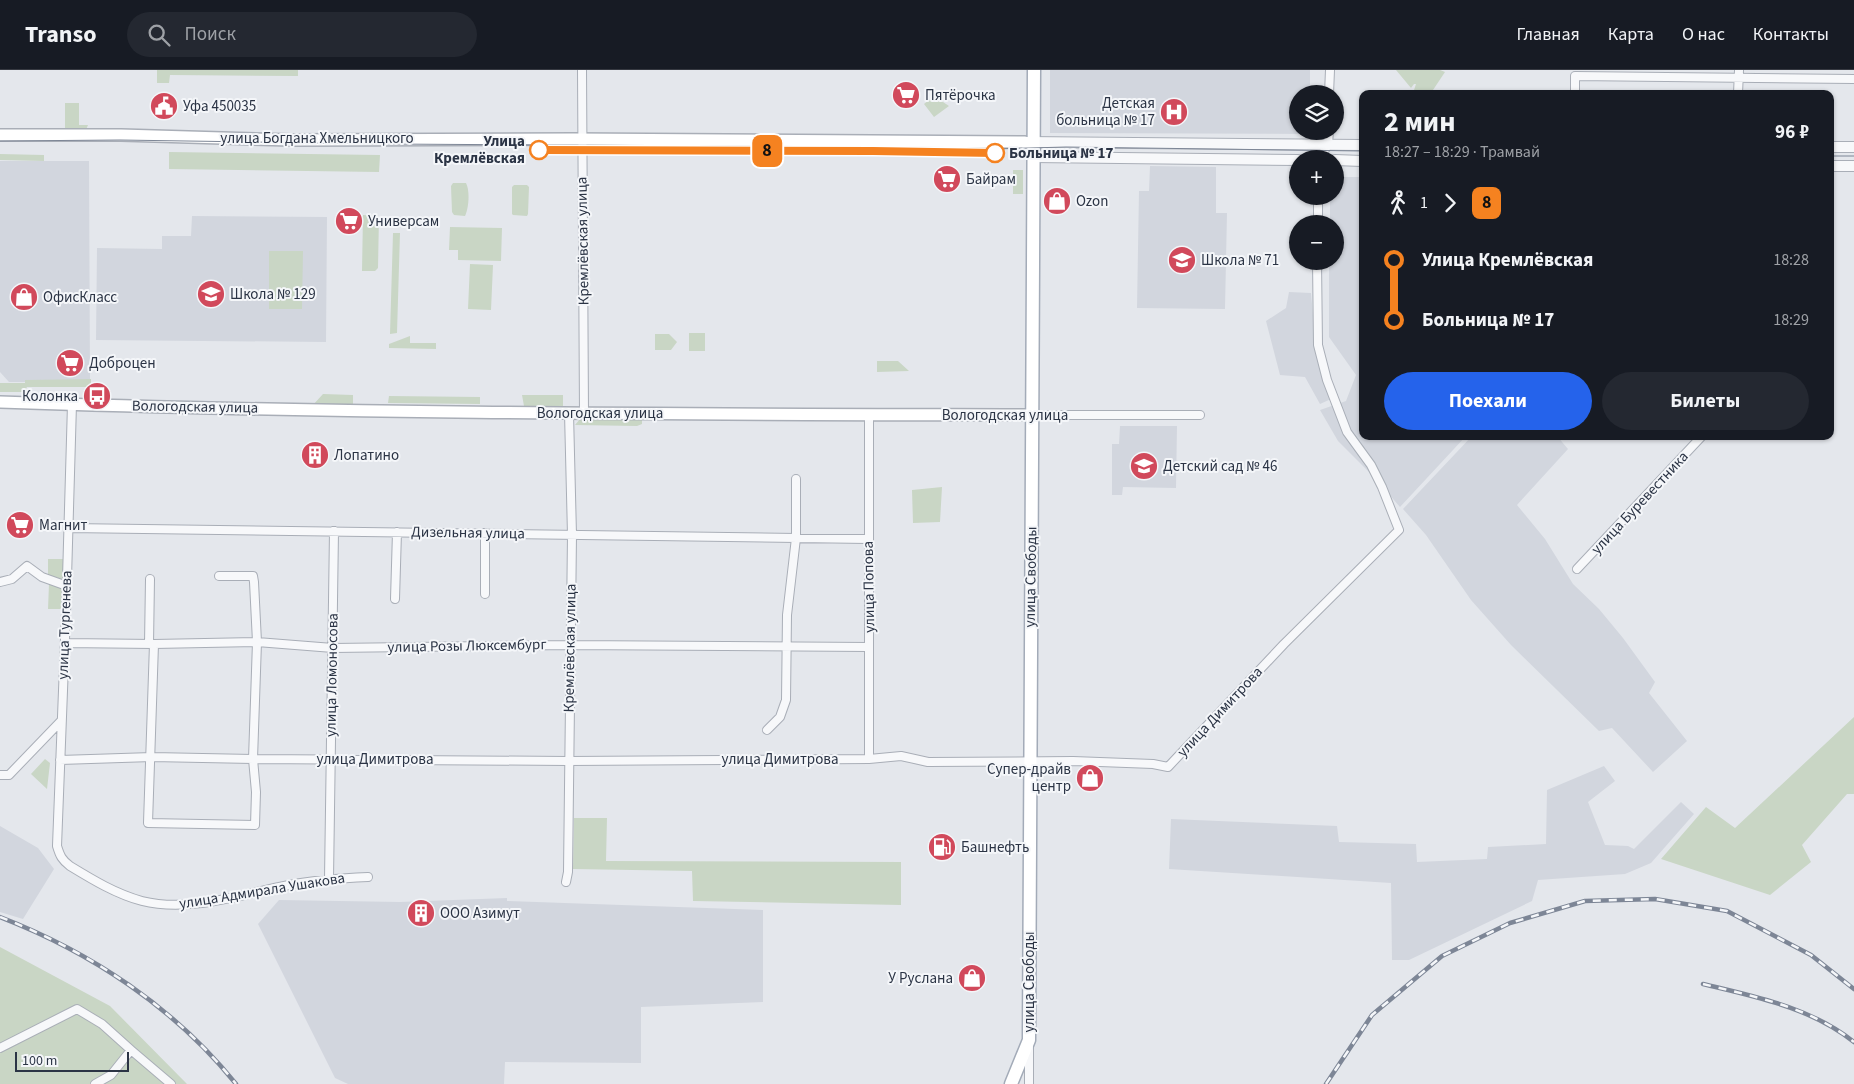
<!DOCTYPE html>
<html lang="ru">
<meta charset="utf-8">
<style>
:root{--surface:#171b24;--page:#242831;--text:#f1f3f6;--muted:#9ea1a6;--line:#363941;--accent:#2563eb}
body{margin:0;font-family:"Source Sans 3",sans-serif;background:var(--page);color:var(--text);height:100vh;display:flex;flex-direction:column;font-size:19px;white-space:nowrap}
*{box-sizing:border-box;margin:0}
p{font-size:16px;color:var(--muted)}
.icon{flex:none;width:28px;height:28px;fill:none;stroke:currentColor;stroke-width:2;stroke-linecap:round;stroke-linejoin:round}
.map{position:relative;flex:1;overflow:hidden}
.side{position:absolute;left:1359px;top:20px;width:475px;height:350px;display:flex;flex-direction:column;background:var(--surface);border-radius:10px;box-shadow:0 1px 4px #0004}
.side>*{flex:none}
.badge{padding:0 10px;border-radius:8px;font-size:18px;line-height:32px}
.controls{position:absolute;left:1289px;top:15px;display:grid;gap:10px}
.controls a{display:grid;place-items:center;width:55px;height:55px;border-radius:50%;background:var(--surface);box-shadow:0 1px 4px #0004;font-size:25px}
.scale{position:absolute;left:15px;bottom:12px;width:114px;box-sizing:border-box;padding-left:5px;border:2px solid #2b3445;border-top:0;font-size:14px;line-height:18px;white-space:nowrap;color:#2b3445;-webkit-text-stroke:4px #f4f6f9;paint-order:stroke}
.map>.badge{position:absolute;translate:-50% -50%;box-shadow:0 0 0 2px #fff}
.legs{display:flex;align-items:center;gap:8px;height:55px;padding:0 25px;font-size:16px}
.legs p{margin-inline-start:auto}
.headline{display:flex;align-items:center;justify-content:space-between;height:85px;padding:0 25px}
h1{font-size:28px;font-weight:700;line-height:38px}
.primary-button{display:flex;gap:10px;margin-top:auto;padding:10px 25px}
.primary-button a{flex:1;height:58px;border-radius:30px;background:var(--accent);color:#fff;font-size:20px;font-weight:700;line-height:58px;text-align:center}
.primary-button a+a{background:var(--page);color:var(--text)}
ul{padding:0 25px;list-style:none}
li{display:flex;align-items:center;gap:18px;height:60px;font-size:19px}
li i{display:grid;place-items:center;width:8px;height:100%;margin:0 6px;background:currentColor}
li i::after{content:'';width:12px;height:12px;margin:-6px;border:4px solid;border-radius:50%;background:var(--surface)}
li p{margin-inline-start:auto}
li:first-child i{background:linear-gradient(#0000 50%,currentColor 0)}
li:last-child i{background:linear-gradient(currentColor 50%,#0000 0)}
header{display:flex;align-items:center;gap:30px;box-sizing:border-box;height:70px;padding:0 25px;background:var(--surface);border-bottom:1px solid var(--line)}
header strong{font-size:24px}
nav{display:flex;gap:28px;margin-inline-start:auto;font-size:18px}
.search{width:350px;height:45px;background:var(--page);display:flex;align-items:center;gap:12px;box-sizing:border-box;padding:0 18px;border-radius:28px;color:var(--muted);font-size:19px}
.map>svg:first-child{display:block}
</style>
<header>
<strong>Transo</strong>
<div class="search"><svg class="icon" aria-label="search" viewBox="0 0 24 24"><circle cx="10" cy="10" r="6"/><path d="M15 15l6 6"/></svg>Поиск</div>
<nav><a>Главная</a><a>Карта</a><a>О нас</a><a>Контакты</a></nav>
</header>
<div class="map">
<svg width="1854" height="1014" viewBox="0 0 1854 1014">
<rect width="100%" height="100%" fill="#e4e7ec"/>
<!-- built -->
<path fill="#d2d6de" d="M1050 0H1310V24H1298V61H1309V64L1050 63Z
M0 91H89L90 312H9L0 302Z
M1150 96 1216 97V143H1227L1225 239 1137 238 1139 121H1149Z
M1335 107H1362V366H1466L1400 437 1374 407 1338 371 1320 340 1346 331 1356 305 1329 267V191H1335V154H1330V126H1335Z
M192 146 327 147 326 272 96 270 97 178 162 179V166H191Z
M1289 222 1311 223 1317 290 1331 329 1320 334 1305 307 1280 305 1266 251 1286 238Z
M1120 356H1177L1176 418 1123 417 1122 425H1112V374H1119Z
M1472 366H1557L1568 379 1517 435 1545 469 1573 514 1599 539 1623 568 1655 612 1649 623 1687 671 1653 702 1612 658 1599 661 1511 575 1471 530 1426 465 1403 439Z
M1604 696 1615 711 1588 732 1605 775 1628 776 1634 779 1681 732 1694 744 1651 793 1625 804 1538 810 1532 831 1409 890H1392L1391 813 1169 799 1171 749 1337 756 1339 772 1416 774 1417 792 1487 789 1488 777 1546 774 1547 720Z
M0 756 38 778 54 799 23 849 0 842Z
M507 828V831L763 840V932L641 937V993L505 992 504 1014H348L335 1008 258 854 279 830 400 832Z"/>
<!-- green -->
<path fill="#c9d6c5" d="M157 0H298V6L170 5 169 13H157Z
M1396 0H1440L1445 2 1433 20H1414L1416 14H1414L1411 18Z
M934 26 949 36 934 47 924 34Z
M65 33H79V55H88L85 62 65 60Z
M169 82 380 85 379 102 169 99Z
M0 84 44 85V91L0 90Z
M1013 100H1023V124H1013Z
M453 113H466C470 120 469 138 465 146L454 145 452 142 451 116Z
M514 115H527L529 117 528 144 527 146 513 145 512 144V117Z
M363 145 379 146 378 198 375 201H362Z
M450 157 502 158 501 191 458 190V180H449Z
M393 163H400L397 263 390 264Z
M269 181H303L302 239H269Z
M470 194 493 195 491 240 468 239Z
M689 263H705V281H689Z
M655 264H669L677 272 671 280H655Z
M410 266V273H436V279L389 278V274Z
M877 291H898L909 301 877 302Z
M91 309V317H27L24 322H0V313H25V310Z
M323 324 353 325V337L312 336Z
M522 325H563V336H524Z
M389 326 480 327V334L388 333Z
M580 349 642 350V354L637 356 575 355Z
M942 417 940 452 913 453 912 420Z
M48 489H66L65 510 48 505Z
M49 514 64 519 63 539H48Z
M1854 647V724H1847L1802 775 1811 792 1770 825 1661 789 1706 737 1735 758Z
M45 689 50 693 47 719 31 704Z
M574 748H607L606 791 901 792V835L693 831 692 801 573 799Z
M0 877 110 936 187 1014H0Z"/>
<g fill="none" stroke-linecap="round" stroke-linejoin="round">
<defs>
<path id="minor" d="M582 0 584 343
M1329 24 1330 0
M1575 24V6L1854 9
M1738 24 1739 0
M1320 89 1328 74 1329 61
M1318 154V126
M72 334 66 543 57 776C60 786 62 790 70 796 93 810 116 824 142 831 190 843 242 824 289 815 315 810 341 808 368 807
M869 345V689
M1032 345H1200
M69 458 868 469
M485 463V524
M1577 499 1702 366
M0 512 12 509 27 496 42 507 67 516
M395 529 397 462
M65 573 154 574 257 572 333 578 570 575 869 577
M149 574 150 509
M154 574 148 753 255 755 256 722 253 689 257 572 254 512 253 506H219
M767 660 780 647 786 630 787 545 796 468V409
M60 690 152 687 253 689 568 691 869 689 901 686 928 692 1073 691 1153 694 1168 697 1284 574 1399 460 1382 417 1371 395 1347 362 1327 310 1318 275 1317 191
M0 705H9L61 651
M329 809 334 461
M566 812 568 802 572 465 569 343
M1029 977V1014
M0 978 77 939 102 954 131 980 111 1005 95 1014
M131 980 171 1014"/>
<path id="tertiary" d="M1830 77H1854
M1298 90 1033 87 1025 72 1362 75
M1335 90 1362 91
M1830 96H1854"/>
<path id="secondary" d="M0 65H121L291 70 573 69 1025 72
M0 332C344 344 688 344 1032 345"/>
<path id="primary" d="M1011 1014 1029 970 1034 0"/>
</defs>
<!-- minor casing -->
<use href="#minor" stroke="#a9aeb7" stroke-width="10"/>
<!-- tertiary casing -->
<use href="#tertiary" stroke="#a9aeb7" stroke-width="12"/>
<!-- secondary casing -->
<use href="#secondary" stroke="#a9aeb7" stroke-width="14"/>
<!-- primary casing -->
<use href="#primary" stroke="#a3abb8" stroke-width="15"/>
<!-- minor -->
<use href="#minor" stroke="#f7f8fa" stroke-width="8"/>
<!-- tertiary -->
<use href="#tertiary" stroke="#f7f8fa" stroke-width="10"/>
<!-- secondary -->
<use href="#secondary" stroke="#fff" stroke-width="11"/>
<!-- primary -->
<use href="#primary" stroke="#fff" stroke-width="12"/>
<!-- tram -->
<path stroke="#7d8696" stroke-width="1" d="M0 71 120 70 386 74 873 77 994 79 1066 77 1362 81
M1830 86H1854"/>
<defs>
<path id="rail" d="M0 847C91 882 175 938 236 1014
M1703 914C1756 927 1810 937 1854 972
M1326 1014 1372 945 1442 886 1510 853 1585 831 1655 829 1727 841 1811 885 1854 919"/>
</defs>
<!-- rail casing -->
<use href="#rail" stroke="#7d8696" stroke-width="4.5"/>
<!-- rail -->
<use href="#rail" stroke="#f4f6f9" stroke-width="2.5" stroke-dasharray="8" stroke-linecap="butt"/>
</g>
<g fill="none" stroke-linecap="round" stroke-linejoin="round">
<defs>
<path id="line-1" d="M539 80 873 81 995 83"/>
</defs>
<!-- line-1 casing -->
<use href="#line-1" stroke="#fff" stroke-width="11"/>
<!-- line-1 -->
<use href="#line-1" stroke="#f58220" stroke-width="8"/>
</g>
<!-- icons -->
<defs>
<symbol id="supermarket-disc" viewBox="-11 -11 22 22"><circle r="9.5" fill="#d1495b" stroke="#f4f6f9"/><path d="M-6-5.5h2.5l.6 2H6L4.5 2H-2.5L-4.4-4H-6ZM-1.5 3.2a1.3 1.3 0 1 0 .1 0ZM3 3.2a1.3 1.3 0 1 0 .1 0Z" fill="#fff"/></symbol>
<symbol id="civic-disc" viewBox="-11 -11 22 22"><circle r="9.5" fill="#d1495b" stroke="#f4f6f9"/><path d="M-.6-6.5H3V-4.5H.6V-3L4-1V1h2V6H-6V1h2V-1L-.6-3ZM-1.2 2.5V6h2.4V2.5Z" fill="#fff"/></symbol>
<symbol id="hospital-disc" viewBox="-11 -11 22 22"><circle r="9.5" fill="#d1495b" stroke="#f4f6f9"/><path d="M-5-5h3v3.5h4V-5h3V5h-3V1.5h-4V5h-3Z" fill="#fff"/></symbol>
<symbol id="shop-disc" viewBox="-11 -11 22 22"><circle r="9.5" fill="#d1495b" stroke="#f4f6f9"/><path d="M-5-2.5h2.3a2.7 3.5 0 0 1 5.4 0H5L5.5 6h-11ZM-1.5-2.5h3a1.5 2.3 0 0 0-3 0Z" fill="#fff"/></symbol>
<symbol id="school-disc" viewBox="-11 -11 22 22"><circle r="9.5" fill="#d1495b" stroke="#f4f6f9"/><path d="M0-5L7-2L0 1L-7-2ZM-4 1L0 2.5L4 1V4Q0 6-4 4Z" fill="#fff"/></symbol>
<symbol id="bus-disc" viewBox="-11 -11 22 22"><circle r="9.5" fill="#d1495b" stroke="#f4f6f9"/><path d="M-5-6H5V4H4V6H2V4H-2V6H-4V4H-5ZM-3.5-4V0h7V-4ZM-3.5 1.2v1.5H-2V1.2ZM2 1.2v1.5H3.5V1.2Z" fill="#fff"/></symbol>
<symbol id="building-disc" viewBox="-11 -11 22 22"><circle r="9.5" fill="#d1495b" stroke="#f4f6f9"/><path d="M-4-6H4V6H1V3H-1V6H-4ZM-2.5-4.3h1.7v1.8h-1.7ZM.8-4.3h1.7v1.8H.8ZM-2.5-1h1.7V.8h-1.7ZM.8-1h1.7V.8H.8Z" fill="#fff"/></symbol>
<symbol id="fuel-disc" viewBox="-11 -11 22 22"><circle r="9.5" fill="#d1495b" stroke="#f4f6f9"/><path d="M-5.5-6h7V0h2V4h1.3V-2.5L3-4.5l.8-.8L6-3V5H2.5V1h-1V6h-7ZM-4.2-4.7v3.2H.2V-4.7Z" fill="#fff"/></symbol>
</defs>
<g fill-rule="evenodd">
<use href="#supermarket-disc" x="890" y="9" width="32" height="32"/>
<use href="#civic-disc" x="148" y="20" width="32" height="32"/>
<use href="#hospital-disc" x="1158" y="26" width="32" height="32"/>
<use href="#supermarket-disc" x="931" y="93" width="32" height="32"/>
<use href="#shop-disc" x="1041" y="115" width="32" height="32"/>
<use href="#supermarket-disc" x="333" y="135" width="32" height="32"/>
<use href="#school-disc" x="1166" y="174" width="32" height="32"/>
<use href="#school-disc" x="195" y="208" width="32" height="32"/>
<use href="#shop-disc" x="8" y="211" width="32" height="32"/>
<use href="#supermarket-disc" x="54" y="277" width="32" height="32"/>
<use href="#bus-disc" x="81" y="310" width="32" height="32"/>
<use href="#building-disc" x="299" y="369" width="32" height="32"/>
<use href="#school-disc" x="1128" y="380" width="32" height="32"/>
<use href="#supermarket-disc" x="4" y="439" width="32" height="32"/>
<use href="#shop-disc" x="1074" y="692" width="32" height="32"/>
<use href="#fuel-disc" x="926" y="761" width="32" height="32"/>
<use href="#building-disc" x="405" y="827" width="32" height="32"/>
<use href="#shop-disc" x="956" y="892" width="32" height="32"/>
</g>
<!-- markers -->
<g fill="#fff" stroke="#f58220" stroke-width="2.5">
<circle cx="539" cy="80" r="9"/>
<circle cx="995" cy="83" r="9"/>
</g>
<g text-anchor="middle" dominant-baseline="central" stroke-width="4" stroke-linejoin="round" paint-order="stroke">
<!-- poi labels -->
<g font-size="15" fill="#2b3445" stroke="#f4f6f9" text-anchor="start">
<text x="925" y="25">Пятёрочка</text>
<text x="1155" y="33" text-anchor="end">Детская<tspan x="1155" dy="17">больница № 17</tspan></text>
<text x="183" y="36">Уфа 450035</text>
<text x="966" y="109">Байрам</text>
<text x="1076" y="131">Ozon</text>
<text x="368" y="151">Универсам</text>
<text x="1201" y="190">Школа № 71</text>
<text x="230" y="224">Школа № 129</text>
<text x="43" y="227">ОфисКласс</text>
<text x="89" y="293">Доброцен</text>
<text x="78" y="326" text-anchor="end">Колонка</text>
<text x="334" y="385">Лопатино</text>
<text x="1163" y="396">Детский сад № 46</text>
<text x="39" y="455">Магнит</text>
<text x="1071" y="699" text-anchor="end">Супер-драйв<tspan x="1071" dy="17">центр</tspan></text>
<text x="961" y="777">Башнефть</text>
<text x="440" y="843">ООО Азимут</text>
<text x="953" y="908" text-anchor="end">У Руслана</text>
</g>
<!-- street labels -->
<g font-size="15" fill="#2b3445" stroke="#f4f6f9">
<text x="317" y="68">улица Богдана Хмельницкого</text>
<text transform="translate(583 171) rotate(-91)">Кремлёвская улица</text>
<text transform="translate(195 337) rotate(1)">Вологодская улица</text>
<text x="600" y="343">Вологодская улица</text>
<text x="1005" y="345">Вологодская улица</text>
<text transform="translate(1640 433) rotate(-47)">улица Буревестника</text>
<text transform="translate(468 463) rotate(1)">Дизельная улица</text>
<text transform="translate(1031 507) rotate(-89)">улица Свободы</text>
<text transform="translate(869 517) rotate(-91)">улица Попова</text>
<text transform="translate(65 555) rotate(-88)">улица Тургенева</text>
<text transform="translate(467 576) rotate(-1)">улица Розы Люксембург</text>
<text transform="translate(570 578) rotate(-89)">Кремлёвская улица</text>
<text transform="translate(332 605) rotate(-89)">улица Ломоносова</text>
<text transform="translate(1220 642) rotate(-47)">улица Димитрова</text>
<text x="375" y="689">улица Димитрова</text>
<text x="780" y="689">улица Димитрова</text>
<text transform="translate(262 821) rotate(-9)">улица Адмирала Ушакова</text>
<text transform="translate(1029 912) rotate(-90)">улица Свободы</text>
</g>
<!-- stop labels -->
<g font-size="15" font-weight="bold" fill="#2b3445" stroke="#f4f6f9" text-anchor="end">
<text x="525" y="71">Улица<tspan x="525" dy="17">Кремлёвская</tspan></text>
<text x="1009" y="83" text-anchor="start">Больница № 17</text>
</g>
</g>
</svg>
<div class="controls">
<a><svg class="icon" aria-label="layers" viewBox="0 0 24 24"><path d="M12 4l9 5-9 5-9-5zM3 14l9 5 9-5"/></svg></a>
<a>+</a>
<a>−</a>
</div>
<div class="scale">100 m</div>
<b class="badge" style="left:767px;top:81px;background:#f58220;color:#111">8</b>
<section class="side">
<div class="headline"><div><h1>2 мин</h1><p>18:27 – 18:29 · Трамвай</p></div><b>96 ₽</b></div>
<div class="legs"><svg class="icon" aria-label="walk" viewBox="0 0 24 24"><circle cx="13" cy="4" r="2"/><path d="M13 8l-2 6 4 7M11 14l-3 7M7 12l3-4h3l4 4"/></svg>1<svg class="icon" aria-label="forward" viewBox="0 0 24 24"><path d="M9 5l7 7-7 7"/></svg><b class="badge" style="background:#f58220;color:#111">8</b></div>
<ul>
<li><i style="color:#f58220"></i><b>Улица Кремлёвская</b><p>18:28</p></li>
<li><i style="color:#f58220"></i><b>Больница № 17</b><p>18:29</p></li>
</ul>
<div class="primary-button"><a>Поехали</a><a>Билеты</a></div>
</section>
</div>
